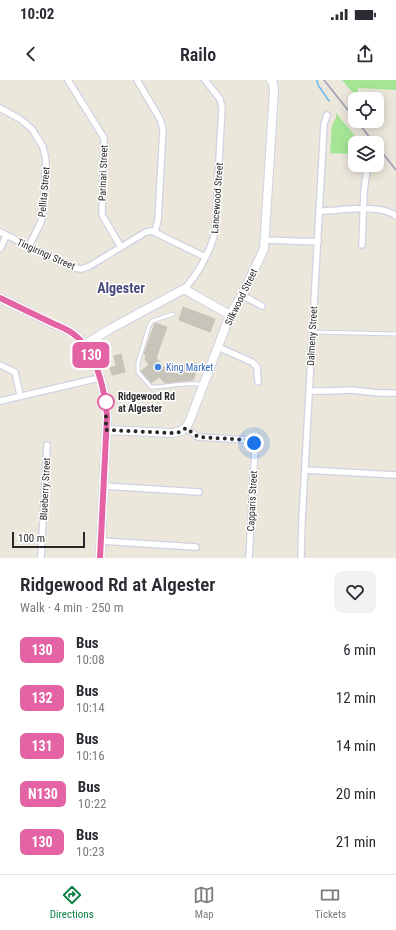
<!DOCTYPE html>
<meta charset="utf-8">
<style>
:root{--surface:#fff;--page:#f2f2f3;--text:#2b2b33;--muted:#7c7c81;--line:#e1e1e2;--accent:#0b8043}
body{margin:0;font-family:"Roboto Condensed",sans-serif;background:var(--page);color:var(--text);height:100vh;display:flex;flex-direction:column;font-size:15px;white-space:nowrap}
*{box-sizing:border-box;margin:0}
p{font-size:13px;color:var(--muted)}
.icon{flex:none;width:22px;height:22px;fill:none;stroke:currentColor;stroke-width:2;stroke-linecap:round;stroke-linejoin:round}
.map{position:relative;height:478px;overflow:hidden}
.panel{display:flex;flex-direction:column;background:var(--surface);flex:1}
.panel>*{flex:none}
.badge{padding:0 8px;border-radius:6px;font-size:14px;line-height:26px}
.fabs{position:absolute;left:348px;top:12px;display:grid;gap:8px}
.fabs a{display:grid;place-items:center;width:36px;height:36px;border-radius:8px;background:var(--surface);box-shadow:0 2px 10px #0003;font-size:20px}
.scale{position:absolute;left:12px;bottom:10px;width:73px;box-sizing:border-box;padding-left:4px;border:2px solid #292929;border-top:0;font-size:11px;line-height:14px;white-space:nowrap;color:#292929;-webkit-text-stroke:3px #fff;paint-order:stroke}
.you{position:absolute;width:20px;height:20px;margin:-10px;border:3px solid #fff;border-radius:50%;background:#1a73e8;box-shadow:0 0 0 6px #1a73e833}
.map>.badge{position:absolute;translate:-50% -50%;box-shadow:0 0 0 2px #fff}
.round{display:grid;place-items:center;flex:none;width:42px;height:42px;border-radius:8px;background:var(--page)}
.head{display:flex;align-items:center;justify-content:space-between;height:68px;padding:0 20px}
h1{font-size:19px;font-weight:600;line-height:30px}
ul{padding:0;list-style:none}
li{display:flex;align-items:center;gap:12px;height:48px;padding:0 20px}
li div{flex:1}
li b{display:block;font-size:15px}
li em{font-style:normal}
li .badge{min-width:44px;font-weight:700;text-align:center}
.status{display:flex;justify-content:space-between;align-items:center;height:28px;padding:0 20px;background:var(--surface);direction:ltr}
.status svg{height:11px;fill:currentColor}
header{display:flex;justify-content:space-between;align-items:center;height:52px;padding:0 20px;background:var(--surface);font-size:18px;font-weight:600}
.dock{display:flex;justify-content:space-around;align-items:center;height:56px;border-top:1px solid var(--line);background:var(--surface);font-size:11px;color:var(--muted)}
.dock a{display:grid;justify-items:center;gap:2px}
.dock .active{color:var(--accent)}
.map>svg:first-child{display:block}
</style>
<div class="status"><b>10:02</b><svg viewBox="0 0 49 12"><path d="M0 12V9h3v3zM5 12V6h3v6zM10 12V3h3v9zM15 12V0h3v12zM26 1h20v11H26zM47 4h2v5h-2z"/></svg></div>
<header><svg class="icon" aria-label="back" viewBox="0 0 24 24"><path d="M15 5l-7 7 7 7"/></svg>Railo<svg class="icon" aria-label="share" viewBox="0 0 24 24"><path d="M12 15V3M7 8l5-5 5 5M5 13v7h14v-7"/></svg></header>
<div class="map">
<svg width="396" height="478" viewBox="0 0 396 478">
<rect width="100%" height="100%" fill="#ece7db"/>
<!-- green -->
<path fill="#a5e595" d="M342 0H396V10L358 8 357 18Z
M336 33 361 63H355V70L349 74 330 73 332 45 336 38Z"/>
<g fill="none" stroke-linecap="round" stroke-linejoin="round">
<!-- stream -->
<path stroke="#69bbf2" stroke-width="1.5" d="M317 0 318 5 329 21"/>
</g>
<!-- building -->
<path fill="#c7c4ba" stroke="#c7c3b4" d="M183 227 215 239 210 252 179 240Z
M155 243 167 247 156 278 165 288 196 283 197 289 193 300 165 303 159 297 151 303 141 291 149 285 145 279 146 275 144 274Z
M121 274 125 292 112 295 110 288 116 286 114 276Z"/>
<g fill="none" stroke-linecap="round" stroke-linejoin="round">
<defs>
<path id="lane" d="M173 234 152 241 149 246 138 283V292L151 307C166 307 190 301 203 305
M312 252 396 254"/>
<path id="street" d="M68 0 104 58 102 135 121 167
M137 0 160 39 163 49 158 140 155 152
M0 28 20 39 32 49 43 67 46 80 43 133 41 142 29 166
M319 131C340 131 380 123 396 136
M0 152 74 188 81 189 88 187 146 152 152 151 205 177
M265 160 318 162
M362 165 364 111 367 89 371 85
M0 169 6 156
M184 209C197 196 211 170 215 152L222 28 220 19 205 0
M242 215 262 226
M218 267 252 282 257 287 258 302
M0 285 15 292 20 315
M309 311H331L351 310 379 313H396
M0 321 99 298
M186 348 198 357 250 360 254 363 255 368 249 478
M305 390 396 395
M104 406 199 412
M101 461 196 467
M41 478 47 365
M301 478 302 440 324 44 327 35"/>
<path id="secondary" d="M0 218C18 226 35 235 53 244 61 247 68 249 75 255 96 272 105 310 107 336L100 478
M81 267 110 249 184 209 230 235
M106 350 172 353C182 352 186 349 190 340L230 235 242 215 264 169 274 11 273 3 271 0"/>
</defs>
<!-- lane casing -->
<use href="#lane" stroke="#d0d1e3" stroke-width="5"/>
<!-- street casing -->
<use href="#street" stroke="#d0d1e3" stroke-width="8"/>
<!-- secondary casing -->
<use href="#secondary" stroke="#d0d1e3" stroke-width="10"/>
<!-- lane -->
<use href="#lane" stroke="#fff" stroke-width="3"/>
<!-- street -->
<use href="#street" stroke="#fff" stroke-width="5.5"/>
<!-- secondary -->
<use href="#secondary" stroke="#fff" stroke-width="8"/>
<!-- rail -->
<path stroke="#9d9db5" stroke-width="1.5" d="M324 0 355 39
M357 41 374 63
M377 66 396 90"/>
</g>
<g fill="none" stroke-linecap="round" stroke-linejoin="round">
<defs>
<path id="line" d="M0 218C17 226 33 234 50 242 60 247 69 249 77 257 97 274 105 312 107 336L100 478"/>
</defs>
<!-- line casing -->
<use href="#line" stroke="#fff" stroke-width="9"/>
<!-- line -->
<use href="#line" stroke="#e463a4" stroke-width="6"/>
<!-- walk -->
<path stroke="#292929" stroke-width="4" stroke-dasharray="0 7.2" d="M106 322V350L172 353 180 352 186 348 198 357 250 360 254 363"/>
</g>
<!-- markers -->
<circle fill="#3f7fe0" stroke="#fff" stroke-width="1.5" cx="158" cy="287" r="4"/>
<circle fill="#fff" stroke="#e463a4" stroke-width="2" cx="106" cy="322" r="8"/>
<g text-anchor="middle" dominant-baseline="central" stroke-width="3" stroke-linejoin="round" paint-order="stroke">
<!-- street labels -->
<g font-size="10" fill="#292929" stroke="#fff">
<text transform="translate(103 93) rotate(-88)">Parinari Street</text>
<text transform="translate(44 112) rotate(-85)">Pellita Street</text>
<text transform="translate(217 118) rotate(-86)">Lancewood Street</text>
<text transform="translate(46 174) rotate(24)">Tingiringi Street</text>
<text transform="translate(241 217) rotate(-64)">Silkwood Street</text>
<text transform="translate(312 256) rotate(-87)">Dalmeny Street</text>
<text transform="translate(45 409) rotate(-87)">Blueberry Street</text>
<text transform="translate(252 421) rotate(-87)">Capparis Street</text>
</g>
<!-- shop labels -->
<g font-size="10" fill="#366cbe" stroke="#fff" text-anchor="start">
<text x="166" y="287">King Market</text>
</g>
<!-- stop labels -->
<g font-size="10" font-weight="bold" fill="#292929" stroke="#fff" text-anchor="start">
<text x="118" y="316">Ridgewood Rd<tspan x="118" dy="12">at Algester</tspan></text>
</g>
<!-- district labels -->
<g font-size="14" font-weight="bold" fill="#484a7b" stroke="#fff">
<text x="121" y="208">Algester</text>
</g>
</g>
</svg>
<div class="fabs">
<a><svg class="icon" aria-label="locate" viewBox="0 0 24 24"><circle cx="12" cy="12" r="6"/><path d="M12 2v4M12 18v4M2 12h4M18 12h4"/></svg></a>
<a><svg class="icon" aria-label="layers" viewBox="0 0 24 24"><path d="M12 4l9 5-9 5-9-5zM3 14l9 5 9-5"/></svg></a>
</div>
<div class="scale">100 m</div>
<div class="you" style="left:254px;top:363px"></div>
<b class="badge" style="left:91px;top:275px;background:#e463a4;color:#fff">130</b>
</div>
<section class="panel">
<div class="head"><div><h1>Ridgewood Rd at Algester</h1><p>Walk · 4 min · 250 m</p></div><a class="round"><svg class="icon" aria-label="heart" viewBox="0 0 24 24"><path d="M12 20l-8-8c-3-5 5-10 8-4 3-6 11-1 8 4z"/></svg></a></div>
<ul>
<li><span class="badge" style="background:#e463a4;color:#fff">130</span><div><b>Bus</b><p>10:08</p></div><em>6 min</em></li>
<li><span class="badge" style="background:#e463a4;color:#fff">132</span><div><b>Bus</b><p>10:14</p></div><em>12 min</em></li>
<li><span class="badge" style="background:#e463a4;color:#fff">131</span><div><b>Bus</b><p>10:16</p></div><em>14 min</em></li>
<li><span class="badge" style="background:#e463a4;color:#fff">N130</span><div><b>Bus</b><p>10:22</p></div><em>20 min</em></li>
<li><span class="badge" style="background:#e463a4;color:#fff">130</span><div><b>Bus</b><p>10:23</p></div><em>21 min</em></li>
</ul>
</section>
<nav class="dock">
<a class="active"><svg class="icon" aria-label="directions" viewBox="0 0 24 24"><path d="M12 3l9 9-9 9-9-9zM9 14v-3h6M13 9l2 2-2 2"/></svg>Directions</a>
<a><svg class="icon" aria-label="map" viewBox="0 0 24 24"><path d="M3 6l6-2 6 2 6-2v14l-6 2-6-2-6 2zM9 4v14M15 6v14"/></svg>Map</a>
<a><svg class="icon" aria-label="tickets" viewBox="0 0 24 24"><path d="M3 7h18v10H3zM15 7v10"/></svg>Tickets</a>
</nav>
